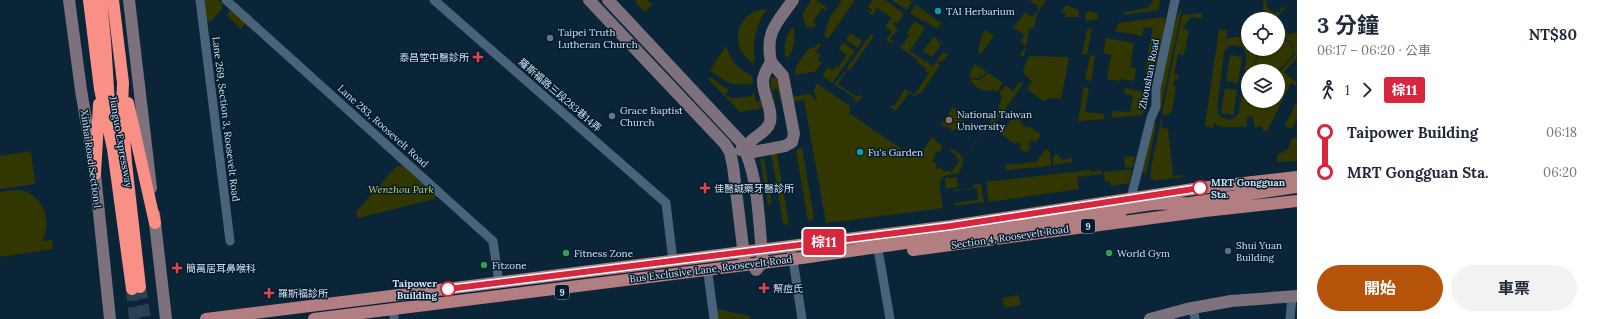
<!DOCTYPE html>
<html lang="zh-TW">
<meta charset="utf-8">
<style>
:root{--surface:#fff;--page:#f2f2f3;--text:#1f2937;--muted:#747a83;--accent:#b45309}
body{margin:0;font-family:Lora,"Noto Sans TC",serif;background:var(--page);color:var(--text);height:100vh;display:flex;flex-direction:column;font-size:15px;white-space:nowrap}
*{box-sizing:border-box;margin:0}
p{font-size:13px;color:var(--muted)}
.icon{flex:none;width:22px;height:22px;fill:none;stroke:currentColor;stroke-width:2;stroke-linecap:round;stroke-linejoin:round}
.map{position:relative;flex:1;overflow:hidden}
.drawer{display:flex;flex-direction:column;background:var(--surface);width:300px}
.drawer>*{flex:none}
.badge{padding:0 8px;border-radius:3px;font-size:14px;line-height:26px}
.controls{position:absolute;left:1241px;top:12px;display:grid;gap:8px}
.controls a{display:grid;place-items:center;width:44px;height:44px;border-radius:50%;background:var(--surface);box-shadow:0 1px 3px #0004;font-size:20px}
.map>.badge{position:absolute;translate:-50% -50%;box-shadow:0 0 0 2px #fff}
.legs{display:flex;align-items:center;gap:6px;height:44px;padding:0 20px;font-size:13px}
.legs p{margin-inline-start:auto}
.overview{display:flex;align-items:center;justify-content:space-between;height:68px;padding:0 20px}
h1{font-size:22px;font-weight:700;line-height:30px}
.action{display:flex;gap:8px;margin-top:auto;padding:8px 20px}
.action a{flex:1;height:46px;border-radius:24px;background:var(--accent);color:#fff;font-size:16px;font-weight:700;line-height:46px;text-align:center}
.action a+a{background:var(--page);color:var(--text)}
ul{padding:0 20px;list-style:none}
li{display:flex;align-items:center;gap:14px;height:40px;font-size:15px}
li i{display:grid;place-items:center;width:6px;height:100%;margin:0 5px;background:currentColor}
li i::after{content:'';width:10px;height:10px;margin:-5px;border:3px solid;border-radius:50%;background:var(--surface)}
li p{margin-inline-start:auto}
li:first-child i{background:linear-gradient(#0000 50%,currentColor 0)}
li:last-child i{background:linear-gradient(currentColor 50%,#0000 0)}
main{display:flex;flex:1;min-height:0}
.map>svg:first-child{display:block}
</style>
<main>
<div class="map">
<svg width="1297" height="319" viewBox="0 0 1297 319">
<rect width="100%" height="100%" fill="#0b2538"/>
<!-- green -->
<path fill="#323701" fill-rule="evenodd" d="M204 0H218L222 3V9L211 21H206Z
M637 0H647L654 5 650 6 645 12 635 2Z
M811 0H816L827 8 828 11 822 8 813 22 817 25 811 28 806 27 802 15Z
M842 0H855L828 39 824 36 830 17Z
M873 0H885L904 14 898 23 895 22 893 24 898 29 890 39 893 41 892 44 886 40 892 32 885 27 892 18 877 8 872 15 866 11 867 9 870 12 872 10 868 7Z
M892 0H909L912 2 907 10Z
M1029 0H1037L1039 1 1041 0H1046L1037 13 1034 28 1029 29 1024 57 1020 54 1026 46 1020 42 1025 35 1013 28 1025 12 1032 17 1037 11 1038 6Z
M1154 0H1160L1158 10 1124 15V12L1148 8Z
M1263 0H1266L1267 8 1274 13 1280 12 1282 6 1285 9 1278 15 1280 17 1278 19H1264Z
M916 5 941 23 938 28H936L925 21 924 22 910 13Z
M1066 5 1079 10 1078 17H1066V13H1061Z
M1182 8 1160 112H1158C1159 96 1172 16 1182 8Z
M767 9C755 26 752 44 755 64 727 49 735 10 767 9Z
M231 10 246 23 241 29 227 15Z
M1089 11 1098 14V19L1085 21 1086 13Z
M1202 13V18L1191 17 1183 28 1189 31 1184 55 1178 54 1174 74 1179 75 1178 79H1175L1173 86H1176L1172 111 1169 114 1164 115 1162 113 1182 15Z
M1163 17 1165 18C1164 51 1149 82 1143 113L1142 115 1111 118 1113 111 1130 112 1133 96 1124 93 1125 88 1143 92 1147 70H1145L1153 28 1144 27 1142 36 1115 31 1119 23Z
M915 21 925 28 910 51 926 62 928 61V63L933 66 943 52 948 55 942 62 939 61 937 63 940 65 922 92 914 96 909 93 896 111 890 107 892 105 894 106 905 89 914 95 929 73 925 71 927 69 916 61 917 59 899 47H901L909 35 907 33Z
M1278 23 1290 35 1295 32 1297 34V58L1284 72 1297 83V86L1291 83 1267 131H1263L1262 126 1255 127 1253 117 1248 116 1250 101H1278V73L1295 55 1291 43 1278 31Z
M793 27C796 39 795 50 786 59 783 47 785 36 793 27Z
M1092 27 1087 55 1082 54 1087 30Z
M1219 29 1227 30 1226 39C1234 36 1241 36 1248 41V49H1257L1254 71H1248V101H1250L1246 127C1235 126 1225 130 1214 123L1213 128 1205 126ZM1234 45 1243 47 1247 56 1239 113C1233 121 1226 121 1219 115L1217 108 1224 52 1228 47Z
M985 30 994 35 981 54 978 52 980 41Z
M850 33 862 41 858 48 846 40Z
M1278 33 1290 44 1294 54 1278 71H1255L1258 49H1278Z
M871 34 874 36 850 70 847 68Z
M933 37 938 40 937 42 940 44 941 43 940 40 943 42 932 57 923 51Z
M1106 38 1134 43 1130 67 1136 68 1134 81 1120 79 1119 81 1107 79 1111 55 1103 53Z
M819 43 821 45 816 52 821 55 817 60 822 63 816 71 796 75 795 68 808 49 815 47Z
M843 43 855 51 832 83 822 75 828 67 833 71 836 66 838 67 847 55 839 49Z
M726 46C732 63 737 67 752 76L753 85H751L750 83C729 87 726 81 710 70Z
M1090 55 1095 56 1091 81 1085 80Z
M1230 55 1242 57 1238 83 1226 81Z
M1029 56 1069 57 1061 99C1057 97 1048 98 1043 101L1027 89 1032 81 1025 75 1023 70Z
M975 64 987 72C982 78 976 80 969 77L971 70Z
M845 71 846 72 838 84 856 97 859 94 860 95 859 96 862 97 859 100 855 102 854 101 855 98 834 84Z
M989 73 1003 83 997 92 995 90 983 91 974 85 970 79 979 80Z
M710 77 729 90 725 94C732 101 743 97 752 96V93L754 92 756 102 764 101 765 107 759 108V109L740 112 708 79Z
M772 77H775L777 79 783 103H781L778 90 776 88 773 91 775 104 774 105 770 80Z
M1020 82 1023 84 993 126 989 123 961 164 963 165 958 173C954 175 950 174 946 175 935 179 942 200 943 208L826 223 804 100 809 99 791 102 790 97 810 94 815 100H817L813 90 816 88 815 84H818L850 106 849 113 910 155 912 152 919 156 932 137 942 146 940 153 937 151 934 154 936 155 932 161 937 165 935 168 938 169 939 167 946 172 948 170 951 173 960 160 956 158 957 156 950 151 952 149 963 156 961 158 963 160 999 108 998 107 1001 102 1002 96 999 93 1005 85 1013 91Z
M1084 87 1089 88 1085 112 1104 114V119L1078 121Z
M1225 88 1237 90 1233 115 1221 113Z
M1297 101V118L1292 129 1285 125Z
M953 107 963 116 961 119 964 121 963 123 960 121 956 126 959 128 957 130 955 129 953 131 946 126 944 127 941 125Z
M1015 115 1022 121 1020 123 1027 128 1029 126 1041 135 1035 142 1032 140 1028 144 1031 147 1026 153 1019 148 1022 145 1017 142 1015 144 1000 133Z
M1161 120H1163L1161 127 1168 129 1173 176 1182 175 1183 177 1158 180H1154L1150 178 1152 163Z
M1153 123 1156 125 1146 174 1142 173Z
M1293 137 1297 139V161L1277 162C1276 150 1280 155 1288 149Z
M802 148 814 217 812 220 808 221 796 151 798 149Z
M1046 149 1050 152 1051 166 1006 170 1005 165 1036 162Z
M31 151 35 184 0 189V156Z
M775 153 777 154 789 224 786 225 783 223 771 154Z
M1056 154 1063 160 1072 158V162L1055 165 1053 164V157Z
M1124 156 1135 157 1133 167 1125 168Z
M760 159H764L772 204 768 205Z
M397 166H403L436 196 434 199 359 218 357 217 356 212Z
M1132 169 1129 183 1111 186 1110 181 1105 182 1104 172Z
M1091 170V172L1101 170 1102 174 1077 177 1079 189 989 202 986 182Z
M957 177 958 187 946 189 945 180 946 178Z
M981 184 984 202 955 206 954 203 978 200 977 188 954 191 953 193V190L973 188V185Z
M15 190C41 190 54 219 42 241L52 240 53 249 0 257V192Z
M1018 295 1021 305 1006 308 1004 306 1002 298Z
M717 309 749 316 750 319H718Z"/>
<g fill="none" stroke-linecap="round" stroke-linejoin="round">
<!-- highway-tunnel -->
<path stroke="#294254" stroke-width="12" stroke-dasharray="12 6" stroke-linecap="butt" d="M140 287 145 319
M132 289 135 319"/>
<!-- street -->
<path stroke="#49647a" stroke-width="9" d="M200 0 230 241
M226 0 493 241 499 283
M434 0 666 203 673 261
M1131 198 1151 118 1156 106V89L1175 0
M792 253 802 319
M879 255 890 319
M708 274 714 319
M1193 307 1195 319
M394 316V319
M1290 319 1292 296"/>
<!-- secondary -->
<path stroke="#7e717e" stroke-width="12" d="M69 0 81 90 95 174 110 319
M129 0 151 188
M589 0 725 144 730 152 733 166 745 264
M608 0 741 142C760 178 758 222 763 262L756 270
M771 62C765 32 776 24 793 0
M745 149C751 136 767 134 770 122 773 109 762 93 763 80 764 74 768 67 771 62
M741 150 745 149 753 152 785 146 792 142 794 134 783 76 771 62
M154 214 166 319
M1150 319 1187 309 1231 301 1297 296"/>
<!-- primary -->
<path stroke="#b37e81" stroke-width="12" d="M1112 210 1153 204 1190 203 1297 187
M913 250 1205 211 1297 201
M206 319 951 226 1200 188 1297 177
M314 319 802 258 1121 212"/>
<!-- highway -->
<path stroke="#f99086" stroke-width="12" d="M89 0 100 89 113 149 132 289
M101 0 105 41 109 104
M113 0 123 83 122 106 126 163 140 287
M128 103 155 223
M95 174 99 104"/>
</g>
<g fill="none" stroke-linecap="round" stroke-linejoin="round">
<defs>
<path id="line-1" d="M448 289 951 226 1200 188"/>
</defs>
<!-- line-1 casing -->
<use href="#line-1" stroke="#fff" stroke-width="9"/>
<!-- line-1 -->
<use href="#line-1" stroke="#d7263d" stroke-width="6"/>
</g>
<!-- markers -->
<g fill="#0f9aa8" stroke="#021b2d" stroke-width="1.5">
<circle cx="938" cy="11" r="4"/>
<circle cx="860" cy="152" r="4"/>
</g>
<g fill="#6b7280" stroke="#021b2d" stroke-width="1.5">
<circle cx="550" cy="38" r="4"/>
<circle cx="612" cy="116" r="4"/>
</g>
<g fill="#e0444e" stroke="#021b2d" stroke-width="1.5">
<path d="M476 51h4v4h4v4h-4v4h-4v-4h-4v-4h4z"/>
<path d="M703 182h4v4h4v4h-4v4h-4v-4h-4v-4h4z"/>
<path d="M175 262h4v4h4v4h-4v4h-4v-4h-4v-4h4z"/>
<path d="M762 282h4v4h4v4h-4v4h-4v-4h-4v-4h4z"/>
<path d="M267 287h4v4h4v4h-4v4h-4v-4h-4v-4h4z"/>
</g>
<circle fill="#8d6e63" stroke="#021b2d" stroke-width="1.5" cx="949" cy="120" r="4"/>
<g fill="#fff" stroke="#d7263d" stroke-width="2">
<circle cx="1200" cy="188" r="7"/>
<circle cx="448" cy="289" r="7"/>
</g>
<circle fill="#5c6f8a" stroke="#021b2d" stroke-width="1.5" cx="1228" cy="251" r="4"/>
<g fill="#2e9e5b" stroke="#021b2d" stroke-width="1.5">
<circle cx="566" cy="253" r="4"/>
<circle cx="1109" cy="253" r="4"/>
<circle cx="484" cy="265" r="4"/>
</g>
<g text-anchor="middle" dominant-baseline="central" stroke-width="3" stroke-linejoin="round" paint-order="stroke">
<!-- shield labels -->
<g fill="#021b2d" stroke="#95a7b6" stroke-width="1">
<rect x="1081" y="219" width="14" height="14" rx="3"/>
<rect x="555" y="285" width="14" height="14" rx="3"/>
</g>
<g font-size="9" font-weight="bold" fill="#d4e3f1">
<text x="1088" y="226">9</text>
<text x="562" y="292">9</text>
</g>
<!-- poi labels -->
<g font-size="10" fill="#d4e3f1" stroke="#021b2d" text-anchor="start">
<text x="946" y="11">TAI Herbarium</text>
<text x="558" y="32">Taipei Truth<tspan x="558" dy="12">Lutheran Church</tspan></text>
<text x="469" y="57" text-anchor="end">泰昌堂中醫診所</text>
<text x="620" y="110">Grace Baptist<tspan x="620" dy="12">Church</tspan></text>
<text x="957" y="114">National Taiwan<tspan x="957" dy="12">University</tspan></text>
<text x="868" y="152">Fu's Garden</text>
<text x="714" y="188">佳醫誠藥牙醫診所</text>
<text x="1236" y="245">Shui Yuan<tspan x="1236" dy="12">Building</tspan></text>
<text x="574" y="253">Fitness Zone</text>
<text x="1117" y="253">World Gym</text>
<text x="492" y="265">Fitzone</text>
<text x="186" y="268">簡萬居耳鼻喉科</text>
<text x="773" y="288">幫痘氏</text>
<text x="278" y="293">羅斯福診所</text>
</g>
<!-- street labels -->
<g font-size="10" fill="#d4e3f1" stroke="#021b2d">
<text transform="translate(1149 74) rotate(-79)">Zhoushan Road</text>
<text transform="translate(560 95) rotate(41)">羅斯福路三段283巷14弄</text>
<text transform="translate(226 119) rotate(83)">Lane 269, Section 3, Roosevelt Road</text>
<text transform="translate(383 126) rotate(42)">Lane 283, Roosevelt Road</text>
<text transform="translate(121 142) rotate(80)">Jianguo Expressway</text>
<text transform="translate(91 159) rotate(82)">Xinhai Road Section 1</text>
<text transform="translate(1010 237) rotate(-8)">Section 4, Roosevelt Road</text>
<text transform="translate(711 269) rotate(-7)">Bus Exclusive Lane, Roosevelt Road</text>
</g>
<!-- stop labels -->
<g font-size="10" font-weight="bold" fill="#d4e3f1" stroke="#021b2d" text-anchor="start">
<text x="1211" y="182">MRT Gongguan<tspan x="1211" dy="12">Sta.</tspan></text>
<text x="437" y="283" text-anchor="end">Taipower<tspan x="437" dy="12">Building</tspan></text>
</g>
<!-- park labels -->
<g font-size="10" font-style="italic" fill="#ccda6b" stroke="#021b2d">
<text x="401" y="189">Wenzhou Park</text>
</g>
</g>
</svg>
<div class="controls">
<a><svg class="icon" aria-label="locate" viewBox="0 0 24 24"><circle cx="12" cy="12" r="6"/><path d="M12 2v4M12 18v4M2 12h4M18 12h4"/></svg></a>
<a><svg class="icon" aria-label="layers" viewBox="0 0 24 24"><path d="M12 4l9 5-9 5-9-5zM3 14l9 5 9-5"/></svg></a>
</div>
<b class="badge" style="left:824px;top:242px;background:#d7263d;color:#fff">棕11</b>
</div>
<section class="drawer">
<div class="overview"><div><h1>3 分鐘</h1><p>06:17 – 06:20 · 公車</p></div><b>NT$80</b></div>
<div class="legs"><svg class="icon" aria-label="walk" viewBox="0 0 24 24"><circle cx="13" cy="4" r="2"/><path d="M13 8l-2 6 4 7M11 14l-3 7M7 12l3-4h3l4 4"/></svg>1<svg class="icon" aria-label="forward" viewBox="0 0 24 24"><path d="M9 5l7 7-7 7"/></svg><b class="badge" style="background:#d7263d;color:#fff">棕11</b></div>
<ul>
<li><i style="color:#d7263d"></i><b>Taipower Building</b><p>06:18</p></li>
<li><i style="color:#d7263d"></i><b>MRT Gongguan Sta.</b><p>06:20</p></li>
</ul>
<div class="action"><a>開始</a><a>車票</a></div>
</section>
</main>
